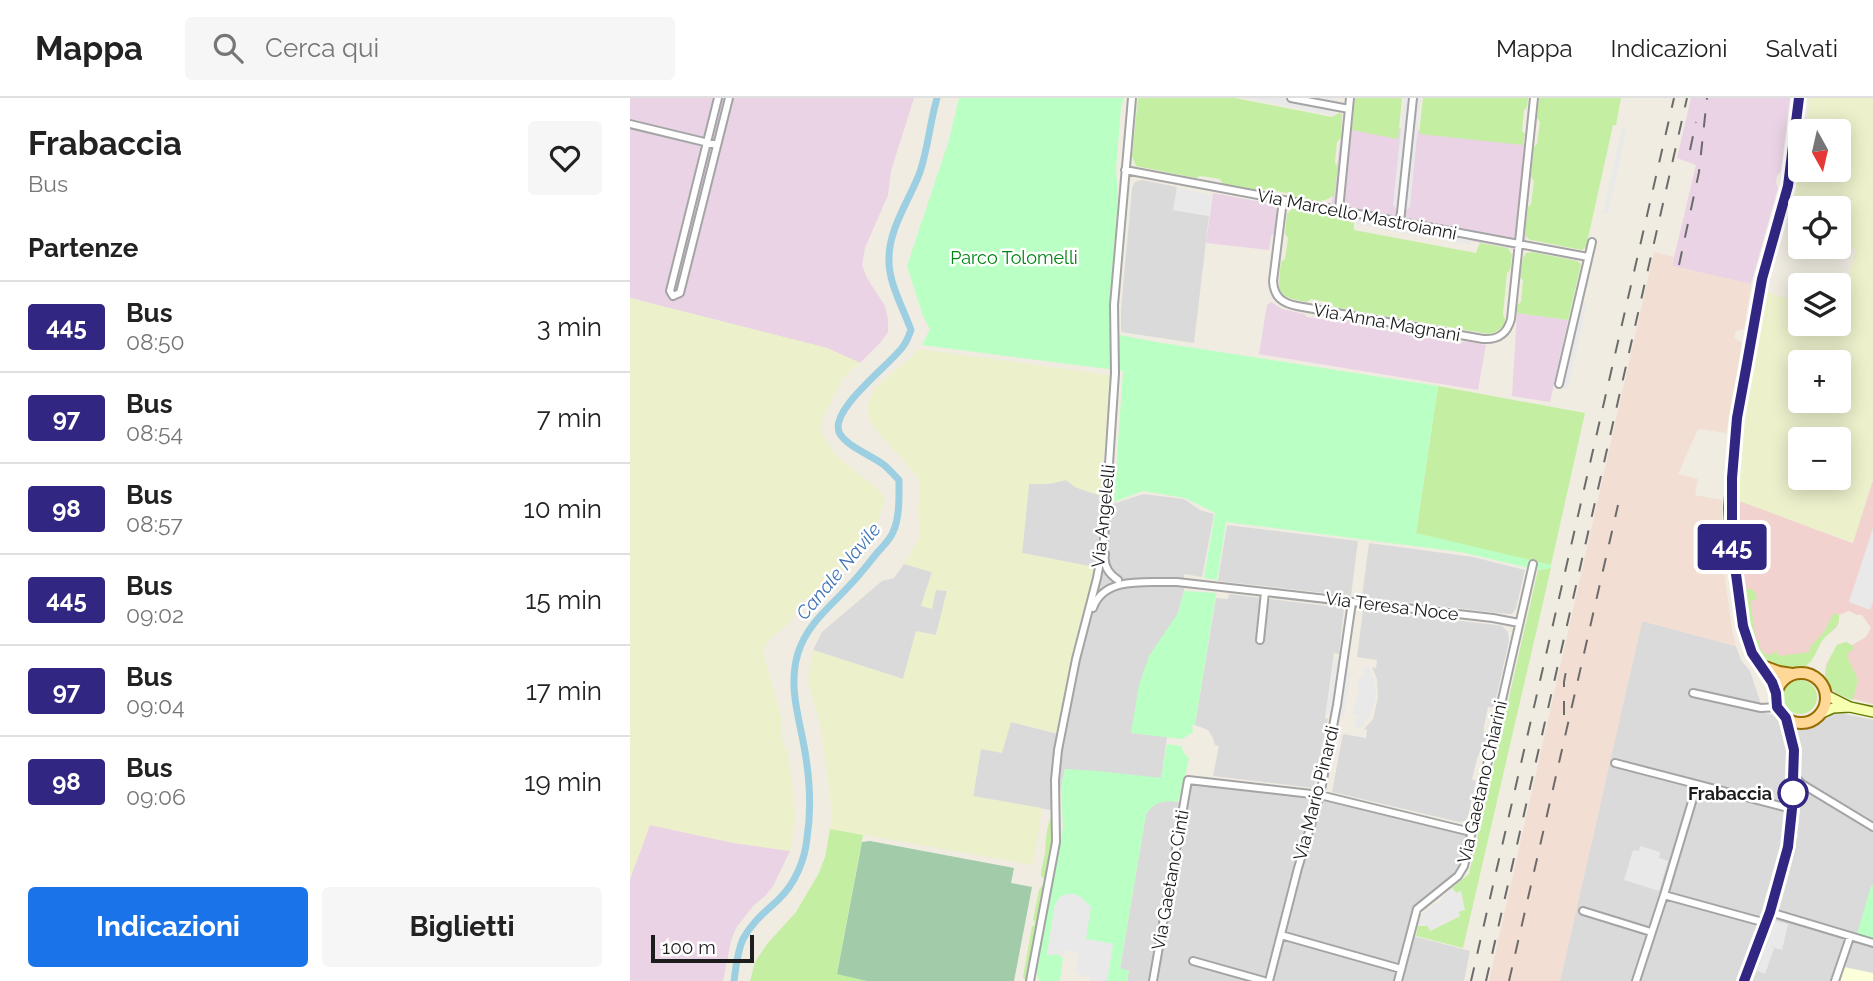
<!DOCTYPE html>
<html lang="it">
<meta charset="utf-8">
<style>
:root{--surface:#fff;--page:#f6f6f6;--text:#222;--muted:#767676;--line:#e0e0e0;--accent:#1a73e8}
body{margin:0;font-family:Raleway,sans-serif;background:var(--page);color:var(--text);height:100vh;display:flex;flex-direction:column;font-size:26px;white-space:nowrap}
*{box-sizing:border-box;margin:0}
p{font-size:23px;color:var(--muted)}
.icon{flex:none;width:38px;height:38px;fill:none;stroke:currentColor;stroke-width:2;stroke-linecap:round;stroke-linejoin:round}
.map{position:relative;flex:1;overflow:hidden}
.side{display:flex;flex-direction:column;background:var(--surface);width:630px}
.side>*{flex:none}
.badge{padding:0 14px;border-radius:5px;font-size:24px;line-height:46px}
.needle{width:46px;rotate:172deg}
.controls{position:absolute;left:1158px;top:21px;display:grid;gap:14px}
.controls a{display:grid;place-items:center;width:63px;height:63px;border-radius:7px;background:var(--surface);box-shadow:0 4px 18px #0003;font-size:35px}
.scale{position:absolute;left:21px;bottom:18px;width:103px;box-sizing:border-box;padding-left:7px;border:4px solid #1d1d1d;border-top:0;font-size:19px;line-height:24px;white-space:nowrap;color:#1d1d1d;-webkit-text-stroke:5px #fff;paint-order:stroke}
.map>.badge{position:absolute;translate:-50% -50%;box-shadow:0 0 0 4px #fff}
h2{padding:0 28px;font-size:26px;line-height:63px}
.round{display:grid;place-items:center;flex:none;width:74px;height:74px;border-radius:7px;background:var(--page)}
.headline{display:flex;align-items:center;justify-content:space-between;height:119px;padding:0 28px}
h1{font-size:33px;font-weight:700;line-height:52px}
.primary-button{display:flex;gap:14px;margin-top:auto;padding:14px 28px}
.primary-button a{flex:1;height:80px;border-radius:7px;background:var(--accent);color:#fff;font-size:28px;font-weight:700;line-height:80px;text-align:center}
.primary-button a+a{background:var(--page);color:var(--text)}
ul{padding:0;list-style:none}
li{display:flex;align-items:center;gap:21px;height:91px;padding:0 28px;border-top:2px solid var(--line)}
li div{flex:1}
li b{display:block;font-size:26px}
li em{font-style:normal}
li .badge{min-width:77px;font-weight:700;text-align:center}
header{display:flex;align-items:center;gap:42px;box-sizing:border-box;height:98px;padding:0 35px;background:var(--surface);border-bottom:2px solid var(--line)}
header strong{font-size:33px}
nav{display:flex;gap:38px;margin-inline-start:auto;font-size:24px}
.search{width:490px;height:63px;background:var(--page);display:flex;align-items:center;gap:18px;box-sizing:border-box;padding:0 24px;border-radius:7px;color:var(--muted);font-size:26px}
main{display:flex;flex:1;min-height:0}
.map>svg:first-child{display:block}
</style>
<header>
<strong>Mappa</strong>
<div class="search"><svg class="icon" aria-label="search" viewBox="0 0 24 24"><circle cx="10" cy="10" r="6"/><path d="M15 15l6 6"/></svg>Cerca qui</div>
<nav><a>Mappa</a><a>Indicazioni</a><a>Salvati</a></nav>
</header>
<main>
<section class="side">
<div class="headline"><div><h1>Frabaccia</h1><p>Bus</p></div><a class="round"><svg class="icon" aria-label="heart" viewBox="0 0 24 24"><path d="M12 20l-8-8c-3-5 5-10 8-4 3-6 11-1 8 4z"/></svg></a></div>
<h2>Partenze</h2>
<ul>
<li><span class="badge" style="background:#312783;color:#fff">445</span><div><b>Bus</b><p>08:50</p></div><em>3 min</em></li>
<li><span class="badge" style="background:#312783;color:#fff">97</span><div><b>Bus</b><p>08:54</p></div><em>7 min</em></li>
<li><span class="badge" style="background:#312783;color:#fff">98</span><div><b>Bus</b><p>08:57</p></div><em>10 min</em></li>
<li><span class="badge" style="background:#312783;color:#fff">445</span><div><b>Bus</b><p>09:02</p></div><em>15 min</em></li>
<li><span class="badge" style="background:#312783;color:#fff">97</span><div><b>Bus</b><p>09:04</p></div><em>17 min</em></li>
<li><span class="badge" style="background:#312783;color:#fff">98</span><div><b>Bus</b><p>09:06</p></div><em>19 min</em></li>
</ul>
<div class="primary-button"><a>Indicazioni</a><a>Biglietti</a></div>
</section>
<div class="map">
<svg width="1243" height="883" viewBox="0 0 1243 883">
<rect width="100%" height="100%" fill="#f0ece2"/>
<!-- residential -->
<path fill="#dbdada" d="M512 82 547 89 544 112 579 118 564 245 491 234V212L502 90 505 84Z
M436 382 445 389 471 398 483 406 513 396 554 401 570 412 584 416 572 479 554 476V493L548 515 542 527 501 635 537 639 531 681 435 671 426 713 343 699 351 650 381 624 432 637 464 469 392 455 399 386H418Z
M597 427 728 443 721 498 588 483Z
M739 445 843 459 895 472 886 510 882 516H878L732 499Z
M274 466 302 474 291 508 306 491 317 493 306 537 286 534 273 581 183 552 192 534 252 483 264 480Z
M599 496 714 510 709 556 704 555 695 620 698 621 684 690 583 678 589 648 585 647 583 640 578 632 565 627 586 500 598 501Z
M733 512 867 527 872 528 878 534 879 543 864 609H858L853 633 858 634 853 658 848 657 842 681 846 683 838 718 835 723 829 724 702 694 713 636 736 640 737 632 734 631 743 621 748 600 747 581 742 569 746 570 747 562 727 559Z
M1012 523 1106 548 1111 562 1120 573 1134 615 1144 617 1153 626 1181 629 1195 619 1205 616H1215L1243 622V883H930Z
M560 685 692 700 844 737 834 776 789 813 783 838 840 853 834 883H497L499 873 490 871 516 716 521 709 528 704 536 702 555 705Z"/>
<!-- commercial -->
<path fill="#f2d2cf" d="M1243 382V606L1206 596 1199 589 1195 577 1196 567 1207 547 1216 544 1222 547 1236 539 1241 530 1232 517H1227L1219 513 1209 517V524L1206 530 1194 539 1181 563 1173 569 1159 571 1132 557 1119 534 1109 480 1106 426 1107 402 1222 445Z"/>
<!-- industrial -->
<path fill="#e9d3e4" d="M0 0H284L261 73 258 97 235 150 232 167 237 180 255 208 258 221V234L250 245 230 265 197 250 0 200Z
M1061 0H1160L1151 73 1147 78 1146 85 1148 90 1121 186 1042 168 1066 67 1047 60Z
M713 23 902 46 895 153 700 117Z
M583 95 637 105 644 108 647 112 644 135 641 138 639 152 576 145Z
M641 204 652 211 674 216 677 219 699 222 703 220 745 227 748 231 769 235 773 232 806 238 808 242 830 246 834 243 856 247 848 292 629 256 637 207Z
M887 215 938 222 920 304 882 298Z
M20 727 104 745 160 753 143 788 135 798 123 808 106 830 101 843 93 883H0V781Z"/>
<!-- education -->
<path fill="#fdffdb" d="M1214 869 1243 875V883H1210Z"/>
<!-- military -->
<path fill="#f3ded3" d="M1024 154 1044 159 1043 168 1121 186 1114 231 1106 233 1104 240 1112 245 1096 335 1068 331 1048 376 1068 381 1065 397 1092 402V457L1102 532 1106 548 1012 523 930 883H859Z"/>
<!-- farmland -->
<path fill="#ecf0cb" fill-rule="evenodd" d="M1180 0H1243V382L1223 445 1107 402 1106 392 1108 355 1115 307 1135 193 1171 205V226H1209V212L1226 152 1209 145V110H1171V128L1156 122 1171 68V72H1209V33H1176ZM1171 264H1209V303H1171ZM1171 341H1209V380H1171Z
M0 200 197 250 230 265 213 280 193 320 191 331 197 344 207 358 229 377 244 387 253 397 255 405 250 416 243 441 221 466 166 510 161 523 137 543 133 554 151 619V641L157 651 164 700 165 725 160 753 104 745 20 727 0 781Z
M289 251 480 277 471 398 445 389 436 382 418 386H399L392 455 464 469 433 637 381 624 372 655 351 651 343 698 412 710 403 767 200 731 202 720 199 687 190 626 178 583 183 552 273 581 286 533 306 537 317 493 306 492 302 511 291 508 302 474 274 466 290 439 288 412 290 382 248 334 239 322 238 307 244 291 286 255Z"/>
<!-- grass -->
<path fill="#c4efa2" d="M508 0H605L702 19 709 15 712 16 711 40 707 44 705 65 708 69 704 97C692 108 675 101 660 98L657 95 636 91 633 93 593 86 590 81 570 78 566 80 506 68 502 58Z
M725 0H772L768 41 722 32Z
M793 0H898L897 9 894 12 892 33 895 36 893 47 789 36Z
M909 0H991L986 27H983L956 149 952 152 901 142 898 141 895 135 898 109 901 106 904 83 901 79 904 49 907 46 910 24 907 20Z
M662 111H669L724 121V132L846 155 850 145 878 150 882 157 880 172 877 175 873 216C879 226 869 234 859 236L704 209 702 205 681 201 677 204C644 198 648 194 651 164L655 161 658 140 655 136 657 116Z
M902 154 947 163 951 166 938 222 887 215V207L891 204 893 182 890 179 893 160 896 155Z
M808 288 955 315 921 467 786 436Z
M921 470 833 850 786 838 788 828H798L800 833 830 818 828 814 830 812 831 794 826 795 822 790 839 776 908 472Z
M1117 491C1124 490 1126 495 1127 501L1120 503 1126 542H1130V550L1135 556 1140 557 1147 553 1149 558 1180 554V549L1194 534 1204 515 1209 517C1210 531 1199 533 1192 543 1187 550 1185 560 1178 566 1173 571 1175 568 1168 569 1166 570 1161 571 1158 571 1137 570 1124 550 1119 531 1115 519 1116 507 1115 494Z
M1216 544 1222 547 1224 551 1220 553 1217 558 1228 582 1223 602C1187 590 1191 575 1207 547Z
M1153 599a17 17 0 1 1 34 0a17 17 0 1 1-34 0Z
M421 719 423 721 421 748 397 883H396L393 879 402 828H404L405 824 403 822 409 792 414 785V781L411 778C411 770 414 763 415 755 416 742 416 731 421 719Z
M200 731 233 737 207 875 237 883H120L125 864 137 846 166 814 189 775 195 759Z"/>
<!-- cemetery -->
<path fill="#a1cba9" d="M240 743 384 770 381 785 402 789 384 883H237L207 876 232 744Z"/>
<!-- park -->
<path fill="#baffc3" d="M329 0H494L491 9 486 71 488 100 479 213 480 235 526 244 808 288 786 435 921 467V470L908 472 831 454 596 424 587 482 574 480 585 415 555 400 513 393 484 404 493 273 292 247 300 231 293 218 277 168 319 42Z
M554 493 586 495 565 627H562L563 634 552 641 501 635 509 587 519 558 548 515Z
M537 646 551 648 554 655 559 660 551 696H550L548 704C533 702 525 704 516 716L490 870 499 873 497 883H477L483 846 456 841 430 799 425 806 417 857 427 856 433 860 430 883H409L406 873 433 730 431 688 435 671 468 673 531 680Z
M1243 787V841L1227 836 1241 788Z"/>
<!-- parking -->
<path fill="#e9e9e9" d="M615 0H702L705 1 709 6 708 12 702 17Z
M774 0H791L780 109 775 113 767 112 763 107Z
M992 29 997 30 978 116 973 115Z
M547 90 582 97 579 118 543 112Z
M727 121 841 142 840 147 726 126Z
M952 204 957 205 938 291 932 290Z
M1243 430V504L1240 512 1219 504Z
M705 560 714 561 713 572 721 573 714 618 696 615Z
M739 568 744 583 746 598 741 615 730 631 724 625 729 619 722 615 729 595 727 581 734 577 732 572Z
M1010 748 1030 754 1029 760 1038 763 1029 793 994 782 1003 752 1009 753Z
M822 790 826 795 831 793 835 812 828 814 830 818 800 833 798 828 788 826 793 815 812 802 811 800Z
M436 796H444L451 799 461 809 456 841 483 846 477 883H460V879L447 876 446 874 449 854 435 852 433 860 427 856 417 858 425 806 430 799Z
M1145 823 1158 826 1152 852 1142 849 1144 851 1135 876 1127 873Z"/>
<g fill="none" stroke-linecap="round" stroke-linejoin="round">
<!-- canal -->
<path stroke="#9dcfe2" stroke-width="7" d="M104 883C106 869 107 854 113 841 122 824 135 814 148 802 165 786 175 762 177 740 181 715 180 686 176 660 171 624 157 591 168 555 177 526 200 509 219 488 229 478 238 466 247 455 252 449 260 442 263 434 270 419 269 398 269 382 264 377 259 371 254 367 241 357 218 349 210 336 196 313 263 265 274 247 277 243 279 237 281 232 273 209 258 185 259 160 259 130 280 101 290 74 298 50 300 24 307 0"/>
<defs>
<path id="street" d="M88 0 40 193 43 198 50 195 99 0
M661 0 719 11
M0 26 87 47
M495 72 958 159
M653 102 643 183C644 199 652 205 667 208L853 241C868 242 877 236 881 221L904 0
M709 112 720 0
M770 124 783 0
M929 286 962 144
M475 456C473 468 479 476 488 482
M463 510C474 477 520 485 547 484L863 520 889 525
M630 542 635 494
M1063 595 1131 610 1147 609
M985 665 1162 711
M1164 678 1172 686 1243 729
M1034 797 1136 825
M953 813 1021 834
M1140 814 1243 845
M651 837 771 871
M563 863 634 883
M400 883 426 744 425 682 428 652 446 561 467 480 474 442 485 275 484 207 502 0
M523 883 558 682 690 697 841 734
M639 883 668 770 690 697 707 607 722 504
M768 883 787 811 828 778 834 768 903 466
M1006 883 1034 797 1067 687
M1205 883 1220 839"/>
<path id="secondary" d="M1196 597 1220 609 1243 614
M1192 615 1203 610 1219 609"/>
<path id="primary" d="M1130 567 1149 574 1162 576
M1146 600a25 25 0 1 1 50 0a25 25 0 1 1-50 0Z
M1146 595 1142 584 1122 555 1113 528 1102 446 1100 410 1107 320 1132 181 1158 88 1169 0
M1114 883 1140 814 1159 749 1162 711 1164 652 1156 620"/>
</defs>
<!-- street casing -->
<use href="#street" stroke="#a4a4a4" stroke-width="10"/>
<!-- secondary casing -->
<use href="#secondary" stroke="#657800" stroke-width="12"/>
<!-- primary casing -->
<use href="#primary" stroke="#966c00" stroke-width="14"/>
<!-- street -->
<use href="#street" stroke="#fff" stroke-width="6"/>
<!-- secondary -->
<use href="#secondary" stroke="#f7ffb0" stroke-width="9"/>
<!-- primary -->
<use href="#primary" stroke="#ffd897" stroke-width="10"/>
<!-- rail -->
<path stroke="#6b6b6b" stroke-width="2" stroke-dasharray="14 14" stroke-linecap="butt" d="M1060 52 1066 24
M1049 167 1069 74 1077 0
M934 617V584L938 562
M841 883 1044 0
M856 883 1057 0
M879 883 988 407"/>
</g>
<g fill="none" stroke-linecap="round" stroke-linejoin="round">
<defs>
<path id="line" d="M1114 883 1140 814 1158 749 1162 711 1164 652 1156 620 1147 609 1146 595 1142 584 1122 555 1113 528 1102 446V380L1107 320 1116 271 1132 181 1158 88 1169 0"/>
</defs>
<!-- line casing -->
<use href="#line" stroke="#fff" stroke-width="16"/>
<!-- line -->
<use href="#line" stroke="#312783" stroke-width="10"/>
</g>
<!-- markers -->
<circle fill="#fff" stroke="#312783" stroke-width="3.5" cx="1163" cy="695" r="14"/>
<g text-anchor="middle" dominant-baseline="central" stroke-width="5" stroke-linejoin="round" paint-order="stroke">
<!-- street labels -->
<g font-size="18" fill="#1d1d1d" stroke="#fff">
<text transform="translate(727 116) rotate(11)">Via Marcello Mastroianni</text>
<text transform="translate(757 224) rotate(10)">Via Anna Magnani</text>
<text transform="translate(473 418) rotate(-84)">Via Angelelli</text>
<text transform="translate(762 508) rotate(7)">Via Teresa Noce</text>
<text transform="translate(852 684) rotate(-77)">Via Gaetano Chiarini</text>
<text transform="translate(686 695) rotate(-76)">Via Mario Pinardi</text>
<text transform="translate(540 782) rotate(-80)">Via Gaetano Cinti</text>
</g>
<!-- park labels -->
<g font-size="18" fill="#008612" stroke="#fff">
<text x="384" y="159">Parco Tolomelli</text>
</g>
<!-- stop labels -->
<g font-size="18" font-weight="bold" fill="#1d1d1d" stroke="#fff" text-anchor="end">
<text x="1142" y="695">Frabaccia</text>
</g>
<!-- water labels -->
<g font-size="19" font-style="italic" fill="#4075b6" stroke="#fff">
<text transform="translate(208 473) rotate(-50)">Canale Navile</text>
</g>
</g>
</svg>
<div class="controls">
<a><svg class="needle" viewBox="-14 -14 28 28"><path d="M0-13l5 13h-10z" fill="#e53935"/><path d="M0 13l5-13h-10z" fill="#767676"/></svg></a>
<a><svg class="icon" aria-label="locate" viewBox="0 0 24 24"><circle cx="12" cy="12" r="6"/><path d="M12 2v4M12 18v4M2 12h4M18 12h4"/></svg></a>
<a><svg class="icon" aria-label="layers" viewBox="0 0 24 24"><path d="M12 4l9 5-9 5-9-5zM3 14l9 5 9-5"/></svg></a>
<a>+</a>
<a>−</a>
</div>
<div class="scale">100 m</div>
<b class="badge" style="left:1102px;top:449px;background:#312783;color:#fff">445</b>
</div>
</main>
